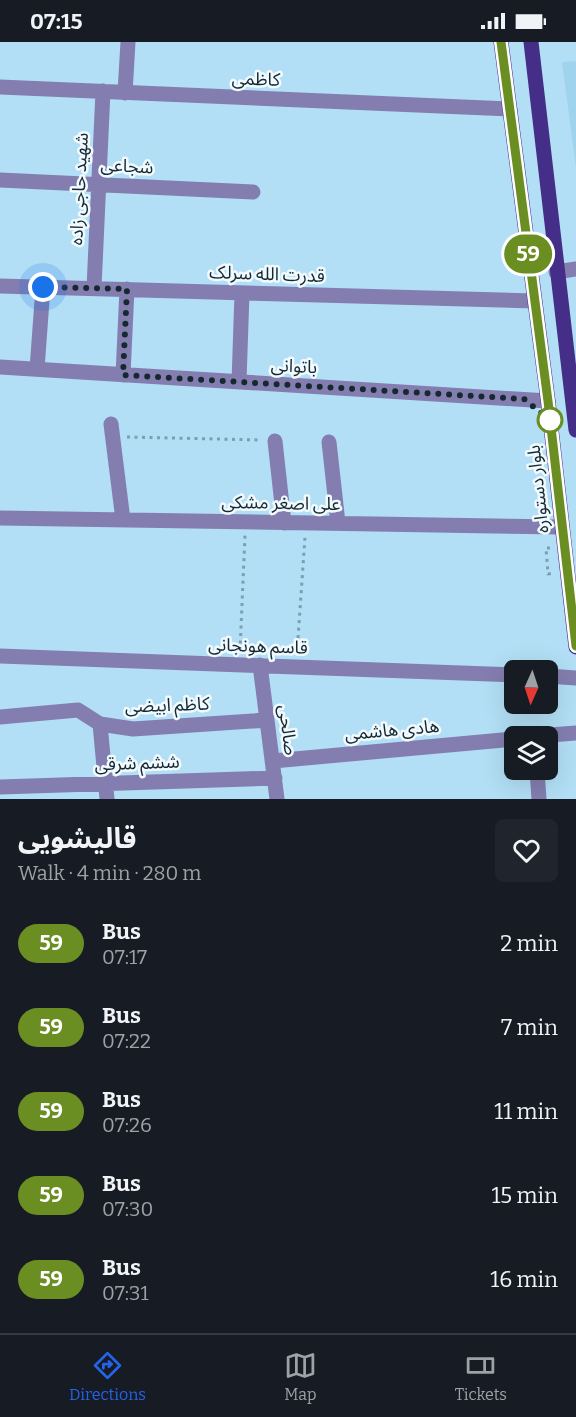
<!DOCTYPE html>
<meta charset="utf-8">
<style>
:root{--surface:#171b24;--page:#20242c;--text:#f1f3f6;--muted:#9ea1a6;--line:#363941;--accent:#2563eb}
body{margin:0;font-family:Bitter,"Noto Sans Arabic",serif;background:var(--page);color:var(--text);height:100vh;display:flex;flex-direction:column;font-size:22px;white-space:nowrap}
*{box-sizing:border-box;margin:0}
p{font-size:20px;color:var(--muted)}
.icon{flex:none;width:33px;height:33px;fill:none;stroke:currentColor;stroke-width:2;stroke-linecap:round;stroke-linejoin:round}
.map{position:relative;height:757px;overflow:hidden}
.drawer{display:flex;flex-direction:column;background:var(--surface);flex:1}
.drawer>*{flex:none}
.badge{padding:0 12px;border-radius:20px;font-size:21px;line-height:39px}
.needle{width:39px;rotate:183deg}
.buttons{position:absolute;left:504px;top:618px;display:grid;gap:12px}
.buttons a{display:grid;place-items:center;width:54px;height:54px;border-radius:9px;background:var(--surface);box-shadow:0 6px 24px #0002;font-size:30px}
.you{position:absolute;width:30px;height:30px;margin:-15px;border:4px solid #fff;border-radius:50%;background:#1a73e8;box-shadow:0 0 0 9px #1a73e833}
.map>.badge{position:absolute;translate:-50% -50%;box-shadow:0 0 0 3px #fff}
.round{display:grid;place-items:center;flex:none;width:63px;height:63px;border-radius:9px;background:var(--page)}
.summary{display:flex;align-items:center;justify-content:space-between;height:102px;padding:0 18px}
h1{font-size:28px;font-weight:700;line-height:45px}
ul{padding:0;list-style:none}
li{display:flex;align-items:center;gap:18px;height:84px;padding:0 18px}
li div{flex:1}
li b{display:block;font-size:22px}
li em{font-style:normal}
li .badge{min-width:66px;font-weight:700;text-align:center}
.status{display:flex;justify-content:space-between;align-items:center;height:42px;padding:0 30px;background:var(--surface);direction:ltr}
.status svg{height:16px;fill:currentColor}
.tab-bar{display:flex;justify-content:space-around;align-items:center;height:84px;border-top:2px solid var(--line);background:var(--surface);font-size:16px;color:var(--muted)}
.tab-bar a{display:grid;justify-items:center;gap:3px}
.tab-bar .active{color:var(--accent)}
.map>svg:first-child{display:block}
</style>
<div class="status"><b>07:15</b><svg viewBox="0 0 49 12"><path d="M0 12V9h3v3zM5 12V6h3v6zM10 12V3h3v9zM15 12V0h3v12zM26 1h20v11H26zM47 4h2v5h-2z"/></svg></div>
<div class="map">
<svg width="576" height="757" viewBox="0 0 576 757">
<rect width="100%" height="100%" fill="#b2dff5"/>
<!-- built -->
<path fill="#a0d4ee" d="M576 19V126L562 20Z"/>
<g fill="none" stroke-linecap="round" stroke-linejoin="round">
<!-- path -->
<path stroke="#7b9fb0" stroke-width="3" stroke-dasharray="3 4.5" stroke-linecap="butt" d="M127 395 261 398
M550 506H546L548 532 553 531
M240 609 245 493
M297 611 305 495"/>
<!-- minor -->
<path stroke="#837eaf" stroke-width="15" d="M0 45 510 67
M125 51 128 0
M0 138 253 150
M556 230 576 227
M0 244 534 259
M94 246 103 49
M0 325 548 359
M37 327 43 245
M123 333 127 247
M239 340 242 251
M111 382 123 478
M275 399 284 481
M329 400 338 481
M0 476 562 485
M0 614 514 633
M260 623 277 757
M548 634 576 636
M0 675 78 668 100 682 133 687 267 678
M100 682 107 757
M537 694 576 691
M273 719 514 697
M537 728 539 757
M0 745 275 736"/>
<!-- major -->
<path stroke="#442e87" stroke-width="15" d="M501 0 548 359 576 605
M531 0 576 388"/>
</g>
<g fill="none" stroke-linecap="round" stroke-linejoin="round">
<defs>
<path id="line" d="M501 0 548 359 576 604"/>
</defs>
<!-- line casing -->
<use href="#line" stroke="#fff" stroke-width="14"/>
<!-- line -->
<use href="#line" stroke="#6b8e23" stroke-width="9"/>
<!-- walk -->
<path stroke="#162830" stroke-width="6" stroke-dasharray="0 10.8" d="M43 245 127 247 123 333 524 357 550 378"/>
</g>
<!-- markers -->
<circle fill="#fff" stroke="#6b8e23" stroke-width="3" cx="550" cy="378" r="12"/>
<g text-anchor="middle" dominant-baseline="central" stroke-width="5" stroke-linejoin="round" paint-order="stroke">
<!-- street labels -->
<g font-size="18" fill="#162830" stroke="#f1fafe">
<text transform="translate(256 37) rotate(2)">کاظمی</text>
<text transform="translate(127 124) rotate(3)">شجاعی</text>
<text transform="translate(79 147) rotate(-87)">شهید حاجی زاده</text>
<text transform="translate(267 232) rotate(2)">قدرت الله سرلک</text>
<text transform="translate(294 324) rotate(3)">باتوانی</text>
<text transform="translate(538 447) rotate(-96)">بلوار دستواره</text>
<text transform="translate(281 461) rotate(1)">علی اصغر مشکی</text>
<text transform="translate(258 604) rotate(2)">قاسم هونجانی</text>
<text transform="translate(167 663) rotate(-2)">کاظم ابیضی</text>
<text transform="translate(288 688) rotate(83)">صالحی</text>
<text transform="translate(392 688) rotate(-5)">هادی هاشمی</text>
<text transform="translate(137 721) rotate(-2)">ششم شرقی</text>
</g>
</g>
</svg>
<div class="buttons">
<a><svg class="needle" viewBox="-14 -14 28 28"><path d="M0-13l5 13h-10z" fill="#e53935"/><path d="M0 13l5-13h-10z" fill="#9ea1a6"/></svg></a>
<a><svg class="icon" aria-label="layers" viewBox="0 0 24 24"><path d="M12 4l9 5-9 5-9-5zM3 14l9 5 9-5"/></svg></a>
</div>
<div class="you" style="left:43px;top:245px"></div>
<b class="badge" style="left:528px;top:212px;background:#6b8e23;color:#fff">59</b>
</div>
<section class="drawer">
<div class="summary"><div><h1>قالیشویی</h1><p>Walk · 4 min · 280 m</p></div><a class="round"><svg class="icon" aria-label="heart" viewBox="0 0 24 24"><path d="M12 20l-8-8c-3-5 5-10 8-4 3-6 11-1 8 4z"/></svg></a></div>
<ul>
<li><span class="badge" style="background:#6b8e23;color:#fff">59</span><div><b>Bus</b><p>07:17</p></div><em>2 min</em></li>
<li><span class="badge" style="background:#6b8e23;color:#fff">59</span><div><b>Bus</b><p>07:22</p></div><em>7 min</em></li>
<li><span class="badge" style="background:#6b8e23;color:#fff">59</span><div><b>Bus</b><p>07:26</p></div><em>11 min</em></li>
<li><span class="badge" style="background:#6b8e23;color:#fff">59</span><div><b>Bus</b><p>07:30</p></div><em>15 min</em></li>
<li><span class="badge" style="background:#6b8e23;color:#fff">59</span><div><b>Bus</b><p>07:31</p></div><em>16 min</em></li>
</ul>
</section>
<nav class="tab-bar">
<a class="active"><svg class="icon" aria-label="directions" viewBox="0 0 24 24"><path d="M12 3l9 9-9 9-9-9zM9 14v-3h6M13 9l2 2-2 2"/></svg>Directions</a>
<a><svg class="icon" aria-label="map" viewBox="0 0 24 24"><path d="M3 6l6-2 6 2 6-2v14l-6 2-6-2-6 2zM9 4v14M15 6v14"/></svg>Map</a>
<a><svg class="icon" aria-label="tickets" viewBox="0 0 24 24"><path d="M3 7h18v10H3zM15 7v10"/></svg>Tickets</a>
</nav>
